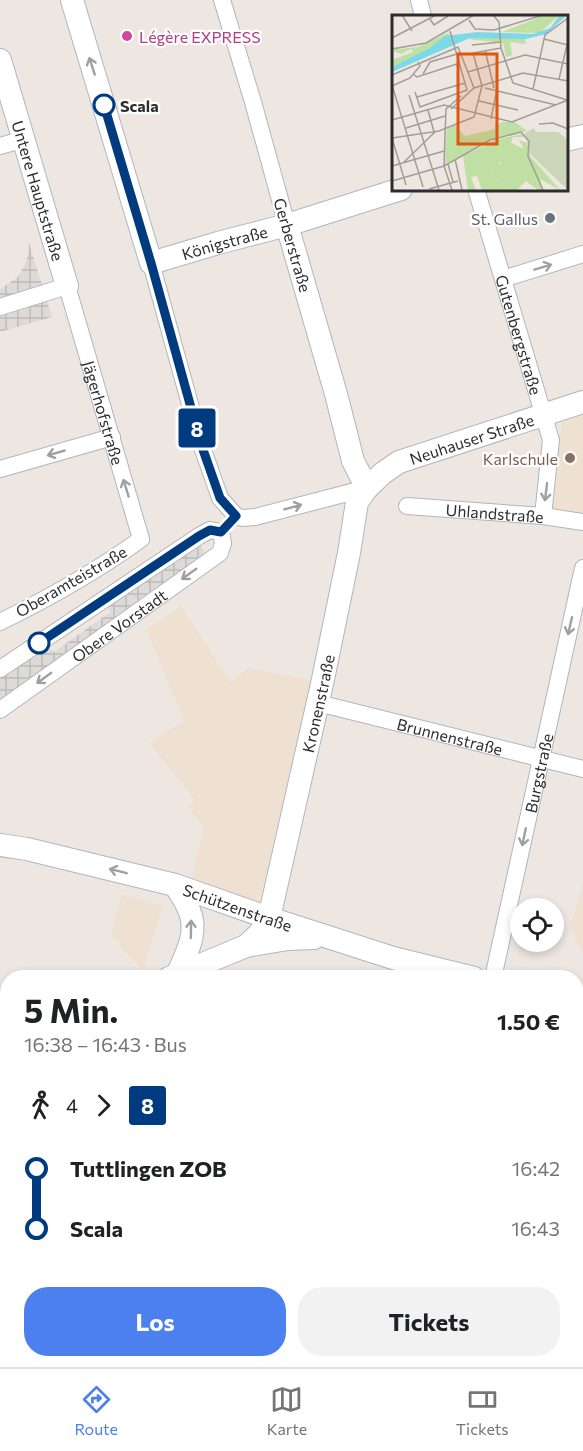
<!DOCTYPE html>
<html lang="de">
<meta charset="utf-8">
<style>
:root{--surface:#fff;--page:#f2f2f2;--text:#202124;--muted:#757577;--line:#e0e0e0;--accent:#4d80ef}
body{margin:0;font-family:Commissioner,sans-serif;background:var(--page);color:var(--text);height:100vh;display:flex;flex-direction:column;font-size:22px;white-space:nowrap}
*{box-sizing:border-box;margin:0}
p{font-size:20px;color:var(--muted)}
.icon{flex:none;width:33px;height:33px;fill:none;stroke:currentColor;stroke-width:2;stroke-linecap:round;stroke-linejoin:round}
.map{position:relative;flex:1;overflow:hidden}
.details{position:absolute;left:0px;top:970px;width:584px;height:398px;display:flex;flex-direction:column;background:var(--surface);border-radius:24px 24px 0 0;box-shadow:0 3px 9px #0003}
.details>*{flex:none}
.badge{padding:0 12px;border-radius:4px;font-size:21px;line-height:39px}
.buttons{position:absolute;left:510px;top:898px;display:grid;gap:12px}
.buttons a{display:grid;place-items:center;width:54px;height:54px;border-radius:50%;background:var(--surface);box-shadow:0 3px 9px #0003;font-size:30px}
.map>.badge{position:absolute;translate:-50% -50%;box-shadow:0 0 0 3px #fff}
.legs{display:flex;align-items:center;gap:9px;height:66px;padding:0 24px;font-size:20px}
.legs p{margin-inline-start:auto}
.headline{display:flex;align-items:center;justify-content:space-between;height:102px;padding:0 24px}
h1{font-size:33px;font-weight:700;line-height:45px}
.primary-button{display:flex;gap:12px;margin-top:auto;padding:12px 24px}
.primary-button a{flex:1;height:69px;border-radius:24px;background:var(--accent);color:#fff;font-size:24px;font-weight:700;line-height:69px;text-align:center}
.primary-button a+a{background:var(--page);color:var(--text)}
ul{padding:0 24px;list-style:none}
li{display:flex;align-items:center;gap:21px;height:60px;font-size:22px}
li i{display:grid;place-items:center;width:9px;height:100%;margin:0 8px;background:currentColor}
li i::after{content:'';width:15px;height:15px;margin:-8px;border:4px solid;border-radius:50%;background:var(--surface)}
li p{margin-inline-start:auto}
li:first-child i{background:linear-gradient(#0000 50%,currentColor 0)}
li:last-child i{background:linear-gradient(currentColor 50%,#0000 0)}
.tabs{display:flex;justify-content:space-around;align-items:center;height:84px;border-top:2px solid var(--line);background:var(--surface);font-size:16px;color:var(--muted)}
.tabs a{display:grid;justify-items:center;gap:3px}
.tabs .selected{color:var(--accent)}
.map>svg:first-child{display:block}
</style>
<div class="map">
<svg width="583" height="1367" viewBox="0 0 583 1367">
<defs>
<pattern id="forest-firs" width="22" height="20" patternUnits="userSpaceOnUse" patternTransform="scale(1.5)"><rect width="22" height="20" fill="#bfe0a2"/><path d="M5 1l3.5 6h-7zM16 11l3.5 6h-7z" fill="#a4c08c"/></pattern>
<pattern id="park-tufts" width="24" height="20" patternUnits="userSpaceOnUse" patternTransform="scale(1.5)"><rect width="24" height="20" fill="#bfe0a2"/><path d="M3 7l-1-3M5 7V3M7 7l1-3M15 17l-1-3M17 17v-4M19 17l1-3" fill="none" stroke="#a4c08c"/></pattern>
<pattern id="plaza-grid" width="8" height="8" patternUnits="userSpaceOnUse" patternTransform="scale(1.5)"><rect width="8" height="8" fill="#dedad8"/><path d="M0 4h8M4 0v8" fill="none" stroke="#bfbbba"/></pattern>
</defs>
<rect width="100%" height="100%" fill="#eee7e1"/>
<!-- education -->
<path fill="#eee1d2" d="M583 412V516L551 510 562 418Z
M181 606 231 682 248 668 311 680 261 896 255 903 190 883 204 828 188 807 195 800 149 743 184 721 146 630Z
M583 882V953L570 928Z
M122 894 163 906 143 971 119 946 120 941 110 938Z"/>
<!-- forest -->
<path fill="url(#forest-firs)" d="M583 1291V1367H411L425 1360H576V1294Z"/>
<!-- park -->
<path fill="url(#park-tufts)" d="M576 1081 583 1082V1253L576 1256Z
M7 1173 8 1360 338 1361 326 1367H0V1176Z"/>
<!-- plaza -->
<path fill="url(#plaza-grid)" d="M29 243 52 317 0 332V289L18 277 25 264 28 255Z
M201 546 204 550 203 556 144 596 0 701V679L48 646 54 652 110 612 107 606 189 551Z"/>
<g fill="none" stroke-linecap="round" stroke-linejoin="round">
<defs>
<g id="street">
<path d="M222 0 253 102 287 225"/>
<path d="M419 0 423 16"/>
<path d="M0 146 24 139"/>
<path id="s1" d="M476 189 551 440 543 516"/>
<path d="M151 263 201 444 220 498 236 516"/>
<path d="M503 279 583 254"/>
<path id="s2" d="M0 307 67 286 141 539C97 571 49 598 0 622"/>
<path d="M0 469 112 437"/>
<path id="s3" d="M407 506 543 516 583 522"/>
<path d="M236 516 242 518 255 517 367 488"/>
<path d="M0 669 199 536 210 530 221 532"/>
<path id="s4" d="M318 703 583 769"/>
<path id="s5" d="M0 710 220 553 223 543 221 532"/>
<path id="s6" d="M493 978 583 568"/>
<path d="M576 1270 583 1268"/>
<path d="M344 1367 359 1360"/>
</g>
<g id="secondary">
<path id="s7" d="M72 0 151 263 218 243 287 225 401 189"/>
<path id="s8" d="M0 60 67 286"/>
<path d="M566 140 583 136"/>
<path d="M287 225 336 394 353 461 367 488"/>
<path id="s9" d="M0 845 27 849 175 885 269 918 393 958 474 978"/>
<path d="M175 885C180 893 186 901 189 910 199 932 186 955 177 975"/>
<path d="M246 946 288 939 314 938"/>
<path id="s10" d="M169 978 246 946 260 933 269 918 322 684 349 553 357 502 367 488 383 473 399 462 583 402"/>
<path d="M576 1004 583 1005"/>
<path d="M0 1041 8 1038"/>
</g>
</defs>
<!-- street casing -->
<use href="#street" stroke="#b1b5bd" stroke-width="18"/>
<!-- secondary casing -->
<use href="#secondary" stroke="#b1b5bd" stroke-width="24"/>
<!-- street -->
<use href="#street" stroke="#fff" stroke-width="16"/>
<!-- secondary -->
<use href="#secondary" stroke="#fff" stroke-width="22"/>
</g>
<!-- one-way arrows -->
<defs><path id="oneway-shaft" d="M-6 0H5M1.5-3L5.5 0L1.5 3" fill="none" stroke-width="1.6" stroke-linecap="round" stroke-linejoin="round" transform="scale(1.5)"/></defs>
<g stroke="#a0a0a0">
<use href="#oneway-shaft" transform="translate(92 66) rotate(-108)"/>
<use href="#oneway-shaft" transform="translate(543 267) rotate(-17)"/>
<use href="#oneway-shaft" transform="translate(56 453) rotate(164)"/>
<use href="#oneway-shaft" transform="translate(126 488) rotate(-107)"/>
<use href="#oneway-shaft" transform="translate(546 492) rotate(97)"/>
<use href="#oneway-shaft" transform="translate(293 507) rotate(-15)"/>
<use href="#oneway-shaft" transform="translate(189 574) rotate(145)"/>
<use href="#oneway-shaft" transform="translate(570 626) rotate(103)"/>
<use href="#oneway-shaft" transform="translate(44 678) rotate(144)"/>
<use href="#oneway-shaft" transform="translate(524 837) rotate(102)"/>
<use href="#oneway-shaft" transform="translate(118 871) rotate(-166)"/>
<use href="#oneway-shaft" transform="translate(191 929) rotate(-89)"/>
</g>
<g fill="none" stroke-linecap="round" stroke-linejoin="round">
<defs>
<path id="line-1" d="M39 643 199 536 210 530 221 532 236 516 220 498 201 444 151 263 104 105"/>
</defs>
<!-- line-1 casing -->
<use href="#line-1" stroke="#fff" stroke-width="14"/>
<!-- line-1 -->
<use href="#line-1" stroke="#003b80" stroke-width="9"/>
</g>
<!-- markers -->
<circle fill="#d1479c" stroke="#fff" stroke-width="2" cx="127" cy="36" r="6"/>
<g fill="#fff" stroke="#003b80" stroke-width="3">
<circle cx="104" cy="105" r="10"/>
<circle cx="39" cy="643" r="10"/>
</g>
<circle fill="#6b7280" stroke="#fff" stroke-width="2" cx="550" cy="218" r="6"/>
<circle fill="#8d6e63" stroke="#fff" stroke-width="2" cx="570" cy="458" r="6"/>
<g text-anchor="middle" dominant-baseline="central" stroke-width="4.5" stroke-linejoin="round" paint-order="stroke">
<!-- hotel labels -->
<g font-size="16" fill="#b23c85" stroke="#fff" text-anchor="start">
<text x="139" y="36">Légère EXPRESS</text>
</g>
<!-- stop labels -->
<g font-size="16" font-weight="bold" fill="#2d2d2d" stroke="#fff" text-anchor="start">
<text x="120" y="105">Scala</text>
</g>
<!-- street labels -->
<g font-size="16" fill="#2d2d2d" stroke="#fff">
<text stroke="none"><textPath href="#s8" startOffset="136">Untere Hauptstraße</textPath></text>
<text stroke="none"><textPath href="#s7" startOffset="351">Königstraße</textPath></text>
<text transform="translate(293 245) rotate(74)">Gerberstraße</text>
<text stroke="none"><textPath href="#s1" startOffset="152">Gutenbergstraße</textPath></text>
<text stroke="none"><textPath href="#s2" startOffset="202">Jägerhofstraße</textPath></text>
<text stroke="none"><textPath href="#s10" startOffset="680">Neuhauser Straße</textPath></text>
<text stroke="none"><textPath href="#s3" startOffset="88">Uhlandstraße</textPath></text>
<text transform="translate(71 581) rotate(-30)">Oberamteistraße</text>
<text stroke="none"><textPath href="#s5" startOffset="146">Obere Vorstadt</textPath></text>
<text stroke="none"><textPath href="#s10" startOffset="340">Kronenstraße</textPath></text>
<text stroke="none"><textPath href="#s4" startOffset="136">Brunnenstraße</textPath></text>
<text stroke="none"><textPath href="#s6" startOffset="210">Burgstraße</textPath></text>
<text stroke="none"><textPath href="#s9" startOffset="246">Schützenstraße</textPath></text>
</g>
<!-- worship labels -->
<g font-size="16" fill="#5b616d" stroke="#fff" text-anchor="end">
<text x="538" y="218">St. Gallus</text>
</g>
<!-- education labels -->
<g font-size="16" fill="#785e54" stroke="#fff" text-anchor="end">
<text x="558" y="458">Karlschule</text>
</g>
</g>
<!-- overview -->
<g transform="translate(392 15)">
<rect width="176" height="176" fill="#eee7e1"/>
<path d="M153 0H168L147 18 110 17Z" fill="#bfe0a2"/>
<path d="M131 119 133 122H121L119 128 132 134 127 125 135 128 138 141 168 175 148 164 150 175H146L108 147 98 157 117 175H90L85 161 79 162 84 175H76L71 141 106 124Z" fill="#bfe0a2"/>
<path d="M142 113 144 117H166L175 124V174L137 138 133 118Z" fill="#cbd6b9"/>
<path d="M56 18 58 21 37 34 0 52V45L21 37 19 34 9 39 0 35 26 32ZM87 22 133 24 134 29 118 27 120 40 114 42 111 28 75 24ZM111 107H123L135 116 104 122 53 149 55 114 63 110 73 121 103 114V110Z" fill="#bfe0a2"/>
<path d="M117 148 134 166 125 175H117L98 157 103 149Z" fill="#bfe0a2"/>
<path d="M168 0H175L154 19 134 24 78 23 0 57V52L38 33 53 21 86 17 141 19 158 13Z" fill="#7cd9e8"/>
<path fill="none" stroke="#a19d99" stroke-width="1.5" d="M10 0 20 16M101 0 107 7 109 33 121 68 175 85M38 4 42 10 56 1M77 5 83 14 102 15 151 0M0 23 44 0M152 24 176 30M80 30 109 27M0 34 34 28 82 0M93 35 102 73M76 57 133 40 176 49M21 59 25 62 68 48M31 59 38 47 65 39M0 60 66 32 82 73M167 64 175 30M0 70 31 172M0 71 18 63 28 51 26 47M90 71 81 38 109 33M93 73 164 90M141 74 153 20 176 3M23 77 28 92 75 75 58 16M17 80 47 175M25 82 73 68M87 86 126 95M59 94 82 73 131 58 176 66M36 95 42 117M99 104 105 74M0 105 52 90 120 107 176 85M147 109 161 108 176 114M14 113 53 101M0 123 47 116 82 102 90 71M0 123 14 170M63 144 70 175M12 147 44 116M56 149 61 167M0 151 52 136M0 166 52 151 98 125 129 117 137 126 136 141 151 175M37 174 66 166M60 175 52 151 54 94 69 81"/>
<path fill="#df570e" fill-opacity="0.15" stroke="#df570e" stroke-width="3" d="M66 39H105V129H66Z"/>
<rect width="176" height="176" fill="none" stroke="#2d2d2d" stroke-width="3"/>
</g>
</svg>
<div class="buttons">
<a><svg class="icon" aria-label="locate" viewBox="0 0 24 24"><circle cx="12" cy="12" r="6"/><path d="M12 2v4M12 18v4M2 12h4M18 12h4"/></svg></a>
</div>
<b class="badge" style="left:197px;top:428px;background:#003b80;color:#fff">8</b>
<section class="details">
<div class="headline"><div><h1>5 Min.</h1><p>16:38 – 16:43 · Bus</p></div><b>1.50 €</b></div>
<div class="legs"><svg class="icon" aria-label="walk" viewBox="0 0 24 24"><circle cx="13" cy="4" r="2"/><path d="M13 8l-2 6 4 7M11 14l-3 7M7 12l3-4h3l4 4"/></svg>4<svg class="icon" aria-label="forward" viewBox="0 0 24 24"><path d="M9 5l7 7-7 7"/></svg><b class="badge" style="background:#003b80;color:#fff">8</b></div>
<ul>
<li><i style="color:#003b80"></i><b>Tuttlingen ZOB</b><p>16:42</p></li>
<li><i style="color:#003b80"></i><b>Scala</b><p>16:43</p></li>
</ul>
<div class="primary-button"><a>Los</a><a>Tickets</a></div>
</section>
</div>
<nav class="tabs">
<a class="selected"><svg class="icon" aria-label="directions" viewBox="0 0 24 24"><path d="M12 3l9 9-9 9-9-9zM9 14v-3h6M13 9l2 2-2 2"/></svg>Route</a>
<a><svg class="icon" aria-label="map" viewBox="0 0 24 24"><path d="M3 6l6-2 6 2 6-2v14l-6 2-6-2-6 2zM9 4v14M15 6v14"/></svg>Karte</a>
<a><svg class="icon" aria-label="tickets" viewBox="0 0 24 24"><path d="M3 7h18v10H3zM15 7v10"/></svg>Tickets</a>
</nav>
